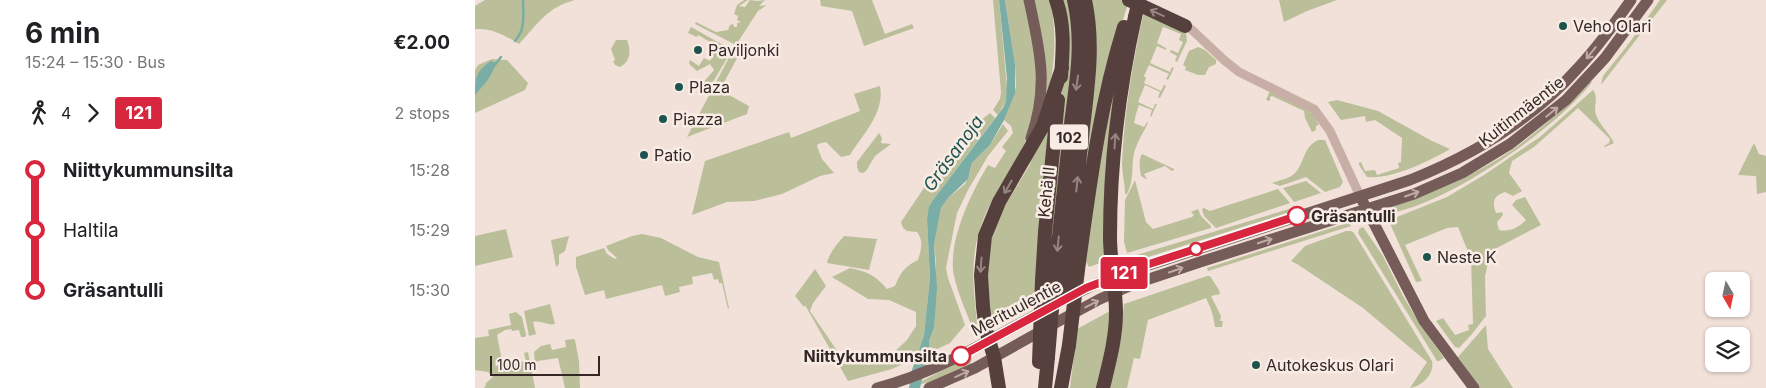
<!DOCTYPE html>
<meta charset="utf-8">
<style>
:root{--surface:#fff;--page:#f2f2f2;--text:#202124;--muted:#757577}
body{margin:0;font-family:Inter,sans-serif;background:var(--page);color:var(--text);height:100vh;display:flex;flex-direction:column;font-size:19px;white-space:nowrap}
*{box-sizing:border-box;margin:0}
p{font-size:16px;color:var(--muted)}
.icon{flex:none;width:28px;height:28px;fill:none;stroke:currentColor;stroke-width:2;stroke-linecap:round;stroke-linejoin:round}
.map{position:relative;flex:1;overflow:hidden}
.panel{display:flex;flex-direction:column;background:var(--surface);width:475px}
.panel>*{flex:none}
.badge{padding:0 10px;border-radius:4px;font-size:18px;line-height:32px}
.needle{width:32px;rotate:171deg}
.tools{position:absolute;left:1230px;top:272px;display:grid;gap:10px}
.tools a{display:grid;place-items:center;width:45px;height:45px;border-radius:8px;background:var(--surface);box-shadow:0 1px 4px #0004;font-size:25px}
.scale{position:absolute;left:15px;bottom:12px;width:110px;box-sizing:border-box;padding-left:5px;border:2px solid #342827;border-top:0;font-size:14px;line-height:18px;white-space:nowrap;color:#342827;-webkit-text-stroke:4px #f9ece5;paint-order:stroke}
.map>.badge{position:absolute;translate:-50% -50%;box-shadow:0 0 0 2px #fff}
.legs{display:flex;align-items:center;gap:8px;height:55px;padding:0 25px;font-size:16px}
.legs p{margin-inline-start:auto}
.overview{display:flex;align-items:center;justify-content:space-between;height:85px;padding:0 25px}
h1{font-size:28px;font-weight:700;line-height:38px}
ul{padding:0 25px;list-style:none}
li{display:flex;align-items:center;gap:18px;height:60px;font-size:19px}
li i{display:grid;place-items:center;width:8px;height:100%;margin:0 6px;background:currentColor}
li i::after{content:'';width:12px;height:12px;margin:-6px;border:4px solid;border-radius:50%;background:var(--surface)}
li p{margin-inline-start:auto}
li:first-child i{background:linear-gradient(#0000 50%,currentColor 0)}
li:last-child i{background:linear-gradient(currentColor 50%,#0000 0)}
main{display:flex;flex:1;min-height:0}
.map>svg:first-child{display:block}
</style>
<main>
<section class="panel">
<div class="overview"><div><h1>6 min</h1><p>15:24 – 15:30 · Bus</p></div><b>€2.00</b></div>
<div class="legs"><svg class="icon" aria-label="walk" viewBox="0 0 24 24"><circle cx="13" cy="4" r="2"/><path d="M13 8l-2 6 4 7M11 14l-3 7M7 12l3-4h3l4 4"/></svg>4<svg class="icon" aria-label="forward" viewBox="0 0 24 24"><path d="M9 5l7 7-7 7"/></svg><b class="badge" style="background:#d7263d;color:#fff">121</b><p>2 stops</p></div>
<ul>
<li><i style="color:#d7263d"></i><b>Niittykummunsilta</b><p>15:28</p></li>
<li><i style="color:#d7263d"></i><span>Haltila</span><p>15:29</p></li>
<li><i style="color:#d7263d"></i><b>Gräsantulli</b><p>15:30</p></li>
</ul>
</section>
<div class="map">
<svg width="1291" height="388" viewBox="0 0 1291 388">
<rect width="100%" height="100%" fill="#f1e1d9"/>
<!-- green -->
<path fill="#babf9a" d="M10 0H100C72 7 63 24 44 44 29 35 18 28 0 29V6Z
M269 0H273L264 6 270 7 275 0 282 1 290 0 284 6 292 5 283 11 261 45 220 24 221 22 241 32 253 30 255 25 258 24 259 27H262V23L266 22 262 20 263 16 259 14 262 5Z
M345 0H397L410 34 437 24 439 28 389 46 377 11 346 6Z
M518 0H524L532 88 531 101 523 115 518 110 525 99 526 92Z
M530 0H550C557 32 566 64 562 97 560 110 556 126 552 138 539 169 515 196 505 229 494 262 499 296 503 330H502L497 327C491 311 483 294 479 276 472 243 496 193 513 165L520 168 531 151 527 147 538 133 536 126 529 120 541 87 540 64Z
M557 0H576C582 38 580 67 571 105Z
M586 0H593L596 11 598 54 575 255 577 176 592 48Z
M613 0H646L653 4 646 26 602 239Z
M804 0H862L832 11 809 22Z
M1185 0H1192L1126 85 1128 76 1152 46Z
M669 11 711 32 712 41 702 62 700 61 702 56 695 52 696 50 703 53 708 42 704 40 706 34 688 27 682 43 691 48V50L682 46 675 63 695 72 697 67 699 68 693 80 691 79 694 74 674 65 669 76 671 78 669 83 686 91 689 85 691 86 685 98 683 97 685 92 670 85 663 102 678 109 680 104H682L676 117 675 116 677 110 664 105 661 114 659 123 669 127 672 122 673 123C668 133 659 147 658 159 657 171 658 183 652 194H650C650 184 647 174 647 164 649 113 658 60 669 11Z
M216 27 257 50 235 87 226 85 239 70 235 64 222 71 214 64 215 60 224 66 229 58 235 61 242 46 223 35 222 37 213 33Z
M141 40H152C156 50 156 61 145 67L140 65 138 61 140 60 136 49Z
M723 47 730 50 741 60V64L734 67 730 75H723L710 70 711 67 708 65 714 51Z
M267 49 245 90 274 106 272 114 212 137 258 50Z
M17 59 32 60 53 83 50 90 0 113V70L3 65Z
M640 77 631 261 614 267 610 260 625 149Z
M1115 82H1117C1081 129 975 202 917 213L915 206C943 195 970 185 997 173 1042 152 1080 117 1115 82Z
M405 86C410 113 388 134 375 155L366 157 351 142 343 144 342 146 347 159 359 173 345 176 307 194 279 201 252 202 217 215 230 161 314 132 316 138 385 111 379 94Z
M1118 90C1123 97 1120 102 1120 110 1121 122 1134 132 1139 143L1130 147 1129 146 1134 143 1135 139 1103 108 1059 147 1037 161 1034 173 1047 191 1038 196 1030 192C1018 196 1017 202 1021 213L1027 212 1028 215 1022 222 1024 230C1035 232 1043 228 1051 220L1037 205 1041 200 1050 197 1066 225 1016 251 1010 276 1011 316 997 334 984 348 980 347 961 321 968 318 980 335 994 330 993 325 998 324 996 259 983 227 972 228 930 245 947 281 941 282 917 228 915 223 917 219 972 197 1009 175 1065 137Z
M795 91 832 110 838 114 844 125 841 126V130L837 132 830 118 829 111 797 96 795 97V101L791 100Z
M862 100 903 111 957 141 975 149C955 161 915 180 892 177L884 165V163L886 162 890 171 900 170 902 175 924 168 923 163 926 162 927 138 900 120 891 122 890 116 866 120 853 102Z
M577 109 561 295 517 323 512 294 514 245 528 209 554 166Z
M515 113 520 118 458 200 452 220 455 278 449 335 441 358 417 369 373 381 330 305 329 307 320 296 340 269 351 286 338 303 335 311 365 355 394 365 415 356 432 340 441 326V312L414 300 393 299 357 277 375 268C393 272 400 275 412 289L420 286C425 273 430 266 443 260 446 250 449 241 442 232L432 231 428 228 426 222C453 183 477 142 515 113Z
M528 124 533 131 513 156 493 190 482 213 471 268 473 278 490 325 475 343 454 353V341L459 328 461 262 459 245 466 208 473 198 490 184 495 173 497 163 515 145Z
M404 133 407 138 406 143 416 144 400 156 391 171 388 173 384 172 382 167V162Z
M843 140H850L868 182 865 187 850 192 831 177 805 186 797 183C805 180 814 179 820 173 830 162 828 147 843 140Z
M1279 143 1284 154 1291 156V192L1282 194 1281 176 1263 175Z
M667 154 699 169V170L697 171 690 166 669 174 672 179H671L666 176C665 168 663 161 667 154Z
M660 180 671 222 678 229 717 217 719 215 716 212 723 209 726 216 736 226V228L652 253 649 242 650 200Z
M831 181 846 193 819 202 808 188Z
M803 189 815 203 741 228 729 216 727 209 729 208 735 211Z
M814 209 815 212 654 263 653 259 655 257Z
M875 222 876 226 733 271 732 268Z
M888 227 908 256 928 296 946 326 969 358 964 361H962L883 233 884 229Z
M31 229 38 257 0 266V236Z
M871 231H876L879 233 957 361C960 373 947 387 935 388L952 362 888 308 822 264 816 261 830 246Z
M167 234 186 238 223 257 244 262 254 308 253 309 247 283H244L243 279 239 280 237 273 217 277 218 284 204 287 205 292 190 296 187 285 131 299 129 290 110 295 101 267V257L129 248 132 254 140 259 142 258 133 250 131 246 157 236Z
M94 236 90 251 84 255V264L81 267 76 240Z
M369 236 402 239 394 270 352 263C354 253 362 244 369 236Z
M732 276H735L744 290 745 294 736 296 746 316 745 321H748L747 327H740C738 314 737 311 731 298L673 320 665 359 659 358 652 388H635L646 336 649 304Z
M75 304 80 324C73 326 66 320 58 322L61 334 54 336 49 311Z
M635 311 634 331 621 388H595L602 329Z
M41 312 47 317 51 335 50 337H46L44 330 37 331 36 329 30 330 22 335 28 366 51 361 49 353 53 352 60 388H9L11 385 10 384 18 377 13 372 0 370V338L14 336 13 330 36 325 34 314Z
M1011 325 1013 349 1038 388H1005L983 357Z
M98 339 100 340 104 361 105 388H90L83 358 63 361 60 364 59 352 66 346 75 344 77 350 91 347 90 340Z
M493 357 497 359 495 365 455 382 446 384 447 381Z"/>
<!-- water -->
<path fill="#79ada5" d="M524 0H530L540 64V93L529 120 515 145 497 163 493 179 473 198 466 208 459 245 462 288 459 328 454 341V353L445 388H434L437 370 449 335 455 278 452 220 454 207 458 200 528 108 531 101 532 78Z
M16 61 21 63C17 76 9 85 0 95 0 78 1 71 16 61Z"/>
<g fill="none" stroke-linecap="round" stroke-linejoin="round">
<!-- stream -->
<path stroke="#79ada5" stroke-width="2.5" d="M40 41C51 29 48 15 48 0
M19 66 26 57"/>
<!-- minor -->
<path stroke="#c8afa6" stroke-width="9" d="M710 26 716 29 749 60 764 72 839 109 855 131 885 196"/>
<!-- major -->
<path stroke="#765c58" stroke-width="11" d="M554 0C565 51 574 86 556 138
M888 202 949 321 999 388
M402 388C487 366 557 310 637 277L935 180C998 155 1057 120 1102 69 1122 48 1139 24 1156 0
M454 388 500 368 584 321 625 299 659 284 725 262 939 194 987 173 1035 144 1091 100 1130 58 1173 0"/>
<!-- highway -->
<path stroke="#55403e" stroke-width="14" d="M581 0C590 25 588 50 586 77
M654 0 710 26
M604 262C615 183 625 104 649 27
M594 267C598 224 602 180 607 137 612 91 620 46 610 0
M580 274C585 230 589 185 594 141 599 92 610 49 599 0
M567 281 570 232 583 100
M524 388 519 357 511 330 508 307 506 275 510 236 524 202 568 126 587 68
M570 388 573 357
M586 388 594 345
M628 388C634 363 641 338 641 313 641 287 635 262 635 237 635 163 644 89 660 17"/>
<!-- highway-bridge -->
<path stroke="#55403e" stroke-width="14" d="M660 17 664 0
M592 293 594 267
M594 345 604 262
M573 357 580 274
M564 362 567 281"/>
</g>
<!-- one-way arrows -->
<defs><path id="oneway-shaft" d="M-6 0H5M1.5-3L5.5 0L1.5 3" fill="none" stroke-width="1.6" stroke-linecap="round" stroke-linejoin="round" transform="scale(1.25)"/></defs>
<g stroke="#978581">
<use href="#oneway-shaft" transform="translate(682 13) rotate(-155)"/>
<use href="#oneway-shaft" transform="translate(602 83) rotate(98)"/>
<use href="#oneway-shaft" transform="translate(640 141) rotate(-86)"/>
<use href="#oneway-shaft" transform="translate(602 184) rotate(-84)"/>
<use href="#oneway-shaft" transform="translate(533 187) rotate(120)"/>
<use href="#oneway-shaft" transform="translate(583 244) rotate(96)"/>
<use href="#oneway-shaft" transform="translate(506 265) rotate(94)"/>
</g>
<g stroke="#beaba6">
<use href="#oneway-shaft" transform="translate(1116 53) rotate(129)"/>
<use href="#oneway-shaft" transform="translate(1077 112) rotate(-39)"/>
<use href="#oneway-shaft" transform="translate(937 194) rotate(-19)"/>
<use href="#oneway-shaft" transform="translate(790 241) rotate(-18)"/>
<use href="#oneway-shaft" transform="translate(701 270) rotate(-19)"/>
<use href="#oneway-shaft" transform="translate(617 304) rotate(-27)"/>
<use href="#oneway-shaft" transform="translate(487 374) rotate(-24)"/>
</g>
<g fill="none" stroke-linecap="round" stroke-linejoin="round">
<defs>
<path id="line-1" d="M486 356 611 288 665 267 822 216"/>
</defs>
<!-- line-1 casing -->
<use href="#line-1" stroke="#fff" stroke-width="11"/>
<!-- line-1 -->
<use href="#line-1" stroke="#d7263d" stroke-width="8"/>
</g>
<!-- markers -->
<g fill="#1d554e" stroke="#f9ece5" stroke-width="2">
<circle cx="1088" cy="26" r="5"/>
<circle cx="223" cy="50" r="5"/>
<circle cx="204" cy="87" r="5"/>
<circle cx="188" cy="119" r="5"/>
<circle cx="169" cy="155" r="5"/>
<circle cx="952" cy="257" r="5"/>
<circle cx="781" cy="365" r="5"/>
</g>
<g fill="#fff" stroke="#d7263d" stroke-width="2.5">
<circle cx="822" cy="216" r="9"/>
<circle cx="721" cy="249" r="6"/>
<circle cx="486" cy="356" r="9"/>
</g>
<g text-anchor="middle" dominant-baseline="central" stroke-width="5" stroke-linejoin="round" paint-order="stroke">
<!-- shield labels -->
<rect fill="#f9ece5" stroke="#6f6360" stroke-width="1" x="575" y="124.5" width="38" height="25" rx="4"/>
<g font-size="15" font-weight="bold" fill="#342827">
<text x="594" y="137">102</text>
</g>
<!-- poi labels -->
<g font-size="16" fill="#342827" stroke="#f9ece5" text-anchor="start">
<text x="1098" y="26">Veho Olari</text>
<text x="233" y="50">Paviljonki</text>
<text x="214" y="87">Plaza</text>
<text x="198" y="119">Piazza</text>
<text x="179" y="155">Patio</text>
<text x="962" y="257">Neste K</text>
<text x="791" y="365">Autokeskus Olari</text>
</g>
<!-- street labels -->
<g font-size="16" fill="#342827" stroke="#f9ece5">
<text transform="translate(1046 111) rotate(-38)">Kuitinmäentie</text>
<text transform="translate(571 192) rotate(-84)">Kehä II</text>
<text transform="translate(541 308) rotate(-28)">Merituulentie</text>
</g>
<!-- stop labels -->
<g font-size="16" font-weight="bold" fill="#342827" stroke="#f9ece5" text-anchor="start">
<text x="836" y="216">Gräsantulli</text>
<text x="472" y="356" text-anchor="end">Niittykummunsilta</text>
</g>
<!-- water labels -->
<g font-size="18" font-style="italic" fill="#1d554e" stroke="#f9ece5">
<text transform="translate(478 153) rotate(-54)">Gräsanoja</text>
</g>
</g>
</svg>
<div class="tools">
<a><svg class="needle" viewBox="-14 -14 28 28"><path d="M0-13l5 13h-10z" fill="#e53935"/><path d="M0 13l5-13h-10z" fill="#757577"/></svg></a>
<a><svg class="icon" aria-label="layers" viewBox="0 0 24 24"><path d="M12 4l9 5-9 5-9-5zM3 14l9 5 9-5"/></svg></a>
</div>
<div class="scale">100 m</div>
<b class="badge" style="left:649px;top:273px;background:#d7263d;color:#fff">121</b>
</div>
</main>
